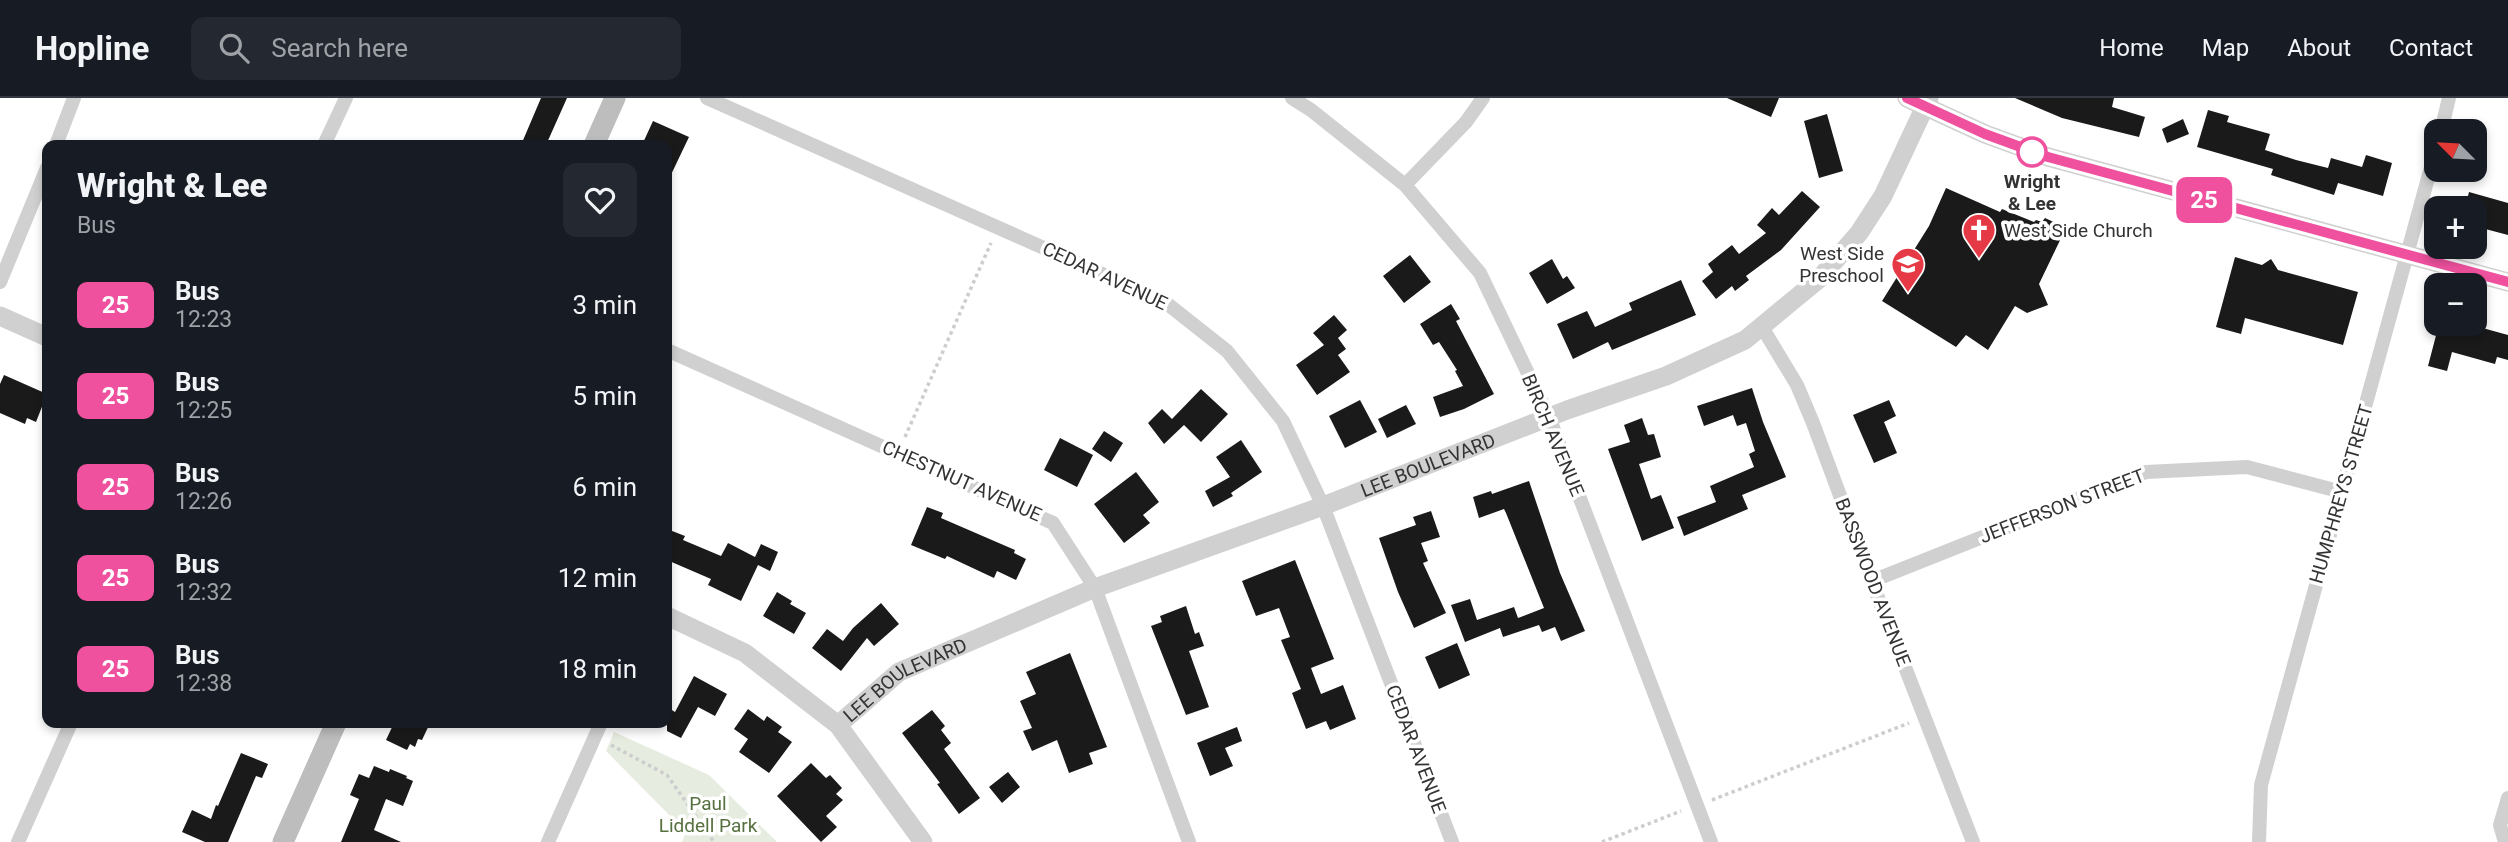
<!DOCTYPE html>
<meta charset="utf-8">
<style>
:root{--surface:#171b24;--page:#242831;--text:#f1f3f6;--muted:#9ea1a6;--line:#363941}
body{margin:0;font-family:Roboto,sans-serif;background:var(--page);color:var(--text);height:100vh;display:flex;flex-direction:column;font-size:26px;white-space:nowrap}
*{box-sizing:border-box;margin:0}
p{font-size:23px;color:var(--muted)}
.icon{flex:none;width:38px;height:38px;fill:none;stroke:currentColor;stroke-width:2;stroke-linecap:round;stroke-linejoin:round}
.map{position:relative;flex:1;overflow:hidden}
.side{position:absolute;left:42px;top:42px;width:630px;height:588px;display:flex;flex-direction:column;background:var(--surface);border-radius:14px;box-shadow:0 4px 10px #0003}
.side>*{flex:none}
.badge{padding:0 14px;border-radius:10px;font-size:24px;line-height:46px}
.needle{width:46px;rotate:294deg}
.buttons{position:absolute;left:2424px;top:21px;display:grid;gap:14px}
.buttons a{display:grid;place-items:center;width:63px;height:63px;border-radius:14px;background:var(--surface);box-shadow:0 4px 10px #0003;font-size:35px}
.map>.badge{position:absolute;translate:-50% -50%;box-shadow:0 0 0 4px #fff}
.round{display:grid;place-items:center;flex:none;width:74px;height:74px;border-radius:14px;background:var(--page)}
.summary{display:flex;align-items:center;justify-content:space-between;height:119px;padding:0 35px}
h1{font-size:33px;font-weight:800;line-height:52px}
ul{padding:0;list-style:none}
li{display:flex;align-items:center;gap:21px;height:91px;padding:0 35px}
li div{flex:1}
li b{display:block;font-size:26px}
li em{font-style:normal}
li .badge{min-width:77px;font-weight:700;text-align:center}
header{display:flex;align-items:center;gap:42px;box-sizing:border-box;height:98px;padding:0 35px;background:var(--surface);border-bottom:2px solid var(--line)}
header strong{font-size:33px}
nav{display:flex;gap:38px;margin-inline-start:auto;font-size:24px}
.search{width:490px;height:63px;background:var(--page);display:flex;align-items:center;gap:18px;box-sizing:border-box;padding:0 24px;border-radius:14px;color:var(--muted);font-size:26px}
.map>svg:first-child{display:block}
</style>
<header>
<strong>Hopline</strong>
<div class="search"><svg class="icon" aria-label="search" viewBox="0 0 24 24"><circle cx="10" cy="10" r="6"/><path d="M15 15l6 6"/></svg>Search here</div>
<nav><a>Home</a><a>Map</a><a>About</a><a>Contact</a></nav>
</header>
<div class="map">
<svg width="2508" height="744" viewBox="0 0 2508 744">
<rect width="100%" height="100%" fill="#fff"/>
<!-- green -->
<path fill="#e6ecdf" d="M614 634 709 677 777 744H682L686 734 606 653Z"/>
<!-- building -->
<path fill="#1a1a1a" d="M541 0H567L546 47H521Z
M1727 0H1779L1771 19Z
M2015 0H2114L2112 9 2145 19 2139 39 2062 20Z
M2208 12 2229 18 2227 24 2270 36 2265 52 2296 62 2328 70 2331 60 2362 69 2366 57 2392 65 2383 98 2338 85 2334 97 2271 77 2273 71 2197 49Z
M1827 16 1843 73 1819 80 1804 23Z
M2183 21 2189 36 2167 45 2162 31Z
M653 23 689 39 667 85V47H642Z
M1946 90 2000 114 2002 111 2034 124 2036 122 2042 124 2045 120 2060 127 2058 131 2064 134 2039 186 2048 207 2027 215 2015 208 1988 252 1966 237 1956 249 1882 203 1929 128Z
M1802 93 1820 109 1781 152 1746 178 1749 182 1735 193 1732 188 1716 201 1702 183 1713 174 1708 166 1732 147 1739 156 1766 135 1757 127 1772 110 1779 117Z
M2469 94 2508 105V137L2474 128V110H2465Z
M1410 157 1431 184 1404 205 1383 178Z
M2235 159 2262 167 2271 161 2278 172 2358 194 2343 247 2245 220 2241 236 2216 229Z
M1552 161 1563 181 1567 178 1575 190 1547 206 1529 175Z
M1681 182 1696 217 1612 252 1608 244 1573 261 1557 226 1587 213 1595 229 1632 212 1629 205Z
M1451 206 1460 221 1456 223 1494 296 1464 311 1440 319 1433 299 1463 288 1455 273 1457 272 1439 244 1433 247 1420 226Z
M1334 217 1347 232 1338 240 1346 251 1338 257 1350 274 1317 297 1296 267 1324 247 1313 235Z
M2439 226H2468L2508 237V262L2497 259 2495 266 2452 254 2447 273 2428 268Z
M4 277 47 296 36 324 27 320 25 326 0 315V286Z
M1752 290 1763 324 1786 379 1742 397 1748 411 1684 438 1677 419 1716 404 1710 388 1754 369 1749 356 1755 353 1746 325 1737 328 1733 317 1704 328 1697 308Z
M1201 291 1228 316 1201 344 1184 327 1164 346 1148 325 1162 311 1172 321Z
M1360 302 1377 334 1345 350 1329 318Z
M1889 302 1896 318 1884 324 1897 355 1874 365 1853 317Z
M1406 307 1416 326 1387 340 1378 321Z
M1642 320 1648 337 1654 336 1661 359 1639 366 1651 401 1661 397 1674 430 1642 443 1608 351 1630 344 1624 327Z
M1104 333 1123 345 1111 364 1092 351Z
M1060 340 1093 357 1077 389 1044 372Z
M1241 342 1262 374 1231 395 1233 398 1213 409 1205 393 1230 379 1216 359Z
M1136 374 1159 404 1143 417 1150 425 1124 445 1094 406Z
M1529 383 1560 475 1585 533 1561 543 1555 529 1542 534 1539 527 1503 539 1500 530 1465 544 1451 507 1470 501 1477 522 1514 509 1518 520 1544 510 1506 415 1504 411 1479 420 1473 399 1491 393 1492 396Z
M927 409 943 415 941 420 1015 452 1014 455 1026 461 1016 482 997 473 994 480 947 458 945 461 911 447Z
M1431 413 1440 439 1421 445 1428 463 1423 465 1446 515 1414 530 1398 494 1379 440 1416 427 1413 419Z
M667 431 685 438 683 442 721 458 728 445 755 459 761 446 778 454 770 473 758 467 741 503 708 487 711 481 667 462Z
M1295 462 1334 561 1311 570 1321 596 1343 587 1356 621 1330 632 1326 623 1306 631 1292 595 1301 591 1281 542 1290 539 1279 510 1256 518 1242 483Z
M777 494 792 503 790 506 806 515 794 536 763 518Z
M881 505 899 526 874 548 867 540 841 573 812 550 827 531 843 543 853 530Z
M1186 508 1195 536 1199 534 1204 548 1189 553 1209 609 1186 617 1151 528 1162 524 1160 518Z
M1457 545 1470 577 1439 591 1425 559Z
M1070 555 1107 649 1089 655 1093 666 1069 675 1057 642 1032 653 1023 633 1032 630 1020 603 1036 596 1026 574Z
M694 578 727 596 715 618 698 609 681 640 667 633V609L675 614Z
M748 611 764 623 767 618 782 629 778 634 792 644 769 675 739 654 748 641 734 631Z
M932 612 945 628 941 632 951 645 944 651 980 700 959 716 937 686 940 685 902 635Z
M394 625H430L422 642 418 641 415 649 410 646 407 652 386 642Z
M1237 629 1242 643 1225 650 1233 668 1210 678 1197 645Z
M241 655 268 666 262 680 256 678 228 744H205L182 734 192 712 211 721 216 707 218 708Z
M811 665 826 680 830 677 842 690 836 696 843 702 826 718 837 729 821 744 777 698Z
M374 668 389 674 390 671 407 678 406 680 413 683 403 708 386 701 374 732 401 744H341L359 701 350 697 359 676 369 680Z
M1008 674 1020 689 1002 705 989 689Z"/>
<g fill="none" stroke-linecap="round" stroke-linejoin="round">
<!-- path -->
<path stroke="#cdcdcd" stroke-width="3.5" stroke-dasharray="3.5 3.5" stroke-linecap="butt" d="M905 339 991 145
M611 647 667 677 714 744
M1712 702 1909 625
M1602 744 1681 713"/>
<!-- minor -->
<path stroke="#d0d0d0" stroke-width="14" d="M707 0 1165 204 1227 253 1283 323 1323 408 1452 744
M1292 0 1311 12 1405 87 1480 175 1549 319 1711 744
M2441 33 2449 0
M56 47 74 0
M324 47 346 0
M1405 87 1466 24 1483 0
M0 184 47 70
M1762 229 1797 287 1813 325 1877 497 1973 744
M667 252 1053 425 1095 490 1189 744
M1872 483 2146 374 2247 369 2342 394
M18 744 71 625
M548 744 601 625
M2259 744 2261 687 2436 51
M2505 744 2500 727 2508 700"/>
<!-- tertiary -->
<g stroke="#d0d0d0" stroke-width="19">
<path d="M1907 0 1985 36 2048 59 2508 184"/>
<path d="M0 218 47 239"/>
<path d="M667 518 745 555 838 627 923 744"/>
<path id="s1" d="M838 627 899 574 1095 490 1323 408 1567 312 1666 278 1745 242 1819 181 1859 135 1883 98 1929 0"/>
</g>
<!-- secondary -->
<path stroke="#bdbdbd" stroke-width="21" d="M594 47 615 0
M283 744 336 625"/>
</g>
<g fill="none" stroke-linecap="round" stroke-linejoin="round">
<defs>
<path id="line" d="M1907 0 1985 36 2048 59 2508 184"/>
</defs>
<!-- line casing -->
<use href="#line" stroke="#fff" stroke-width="16"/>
<!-- line -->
<use href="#line" stroke="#ef519e" stroke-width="10"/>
</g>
<!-- icons -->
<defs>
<symbol id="church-pin" viewBox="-11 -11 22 30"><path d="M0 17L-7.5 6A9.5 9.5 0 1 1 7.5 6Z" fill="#e63946" stroke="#fff"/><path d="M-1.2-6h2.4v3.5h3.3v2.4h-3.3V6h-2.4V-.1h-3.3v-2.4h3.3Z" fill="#fff"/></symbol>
<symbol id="school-pin" viewBox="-11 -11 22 30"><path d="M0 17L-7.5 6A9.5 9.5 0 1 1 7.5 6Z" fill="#e63946" stroke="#fff"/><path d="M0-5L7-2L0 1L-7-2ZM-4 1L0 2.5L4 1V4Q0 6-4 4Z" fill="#fff"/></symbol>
</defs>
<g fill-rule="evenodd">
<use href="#church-pin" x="1960" y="113" width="38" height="52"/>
<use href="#school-pin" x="1889" y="147" width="38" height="52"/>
</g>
<!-- markers -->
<circle fill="#fff" stroke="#ef519e" stroke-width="3.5" cx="2032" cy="54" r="14"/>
<g text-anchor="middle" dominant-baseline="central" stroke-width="7" stroke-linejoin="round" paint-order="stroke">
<!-- stop labels -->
<g font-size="19" font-weight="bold" fill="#333" stroke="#fff">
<text x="2032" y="83">Wright<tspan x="2032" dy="22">&amp; Lee</tspan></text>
</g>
<!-- poi labels -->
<g font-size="19" fill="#333" stroke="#fff" text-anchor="start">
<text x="2004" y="132">West Side Church</text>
<text x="1884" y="155" text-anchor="end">West Side<tspan x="1884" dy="22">Preschool</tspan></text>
</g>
<!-- street labels -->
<g font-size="19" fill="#333" stroke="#fff">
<text transform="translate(1105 178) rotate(25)">CEDAR AVENUE</text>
<text transform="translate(1553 337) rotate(67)">BIRCH AVENUE</text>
<text stroke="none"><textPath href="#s1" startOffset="649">LEE BOULEVARD</textPath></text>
<text transform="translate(962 383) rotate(24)">CHESTNUT AVENUE</text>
<text transform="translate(2341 396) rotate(-74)">HUMPHREYS STREET</text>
<text transform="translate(2062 408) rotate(-21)">JEFFERSON STREET</text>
<text transform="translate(1873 484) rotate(69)">BASSWOOD AVENUE</text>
<text stroke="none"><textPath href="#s1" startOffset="82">LEE BOULEVARD</textPath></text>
<text transform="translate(1416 651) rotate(69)">CEDAR AVENUE</text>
</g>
<!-- park labels -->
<g font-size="19" fill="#56703f" stroke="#fff">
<text x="708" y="705">Paul<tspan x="708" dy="22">Liddell Park</tspan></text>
</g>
</g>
</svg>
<div class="buttons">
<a><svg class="needle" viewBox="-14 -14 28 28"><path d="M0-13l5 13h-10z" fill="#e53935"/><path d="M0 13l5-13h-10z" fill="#9ea1a6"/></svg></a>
<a>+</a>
<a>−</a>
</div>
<b class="badge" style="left:2204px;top:102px;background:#ef519e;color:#fff">25</b>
<section class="side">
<div class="summary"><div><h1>Wright &amp; Lee</h1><p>Bus</p></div><a class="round"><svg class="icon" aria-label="heart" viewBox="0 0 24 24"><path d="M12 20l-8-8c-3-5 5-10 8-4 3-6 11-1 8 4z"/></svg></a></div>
<ul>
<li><span class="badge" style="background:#ef519e;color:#fff">25</span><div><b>Bus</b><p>12:23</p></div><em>3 min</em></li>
<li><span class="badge" style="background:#ef519e;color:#fff">25</span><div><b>Bus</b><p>12:25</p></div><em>5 min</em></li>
<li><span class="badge" style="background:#ef519e;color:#fff">25</span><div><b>Bus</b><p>12:26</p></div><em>6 min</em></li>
<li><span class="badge" style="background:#ef519e;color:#fff">25</span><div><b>Bus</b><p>12:32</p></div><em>12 min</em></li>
<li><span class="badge" style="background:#ef519e;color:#fff">25</span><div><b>Bus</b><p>12:38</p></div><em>18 min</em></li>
</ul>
</section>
</div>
